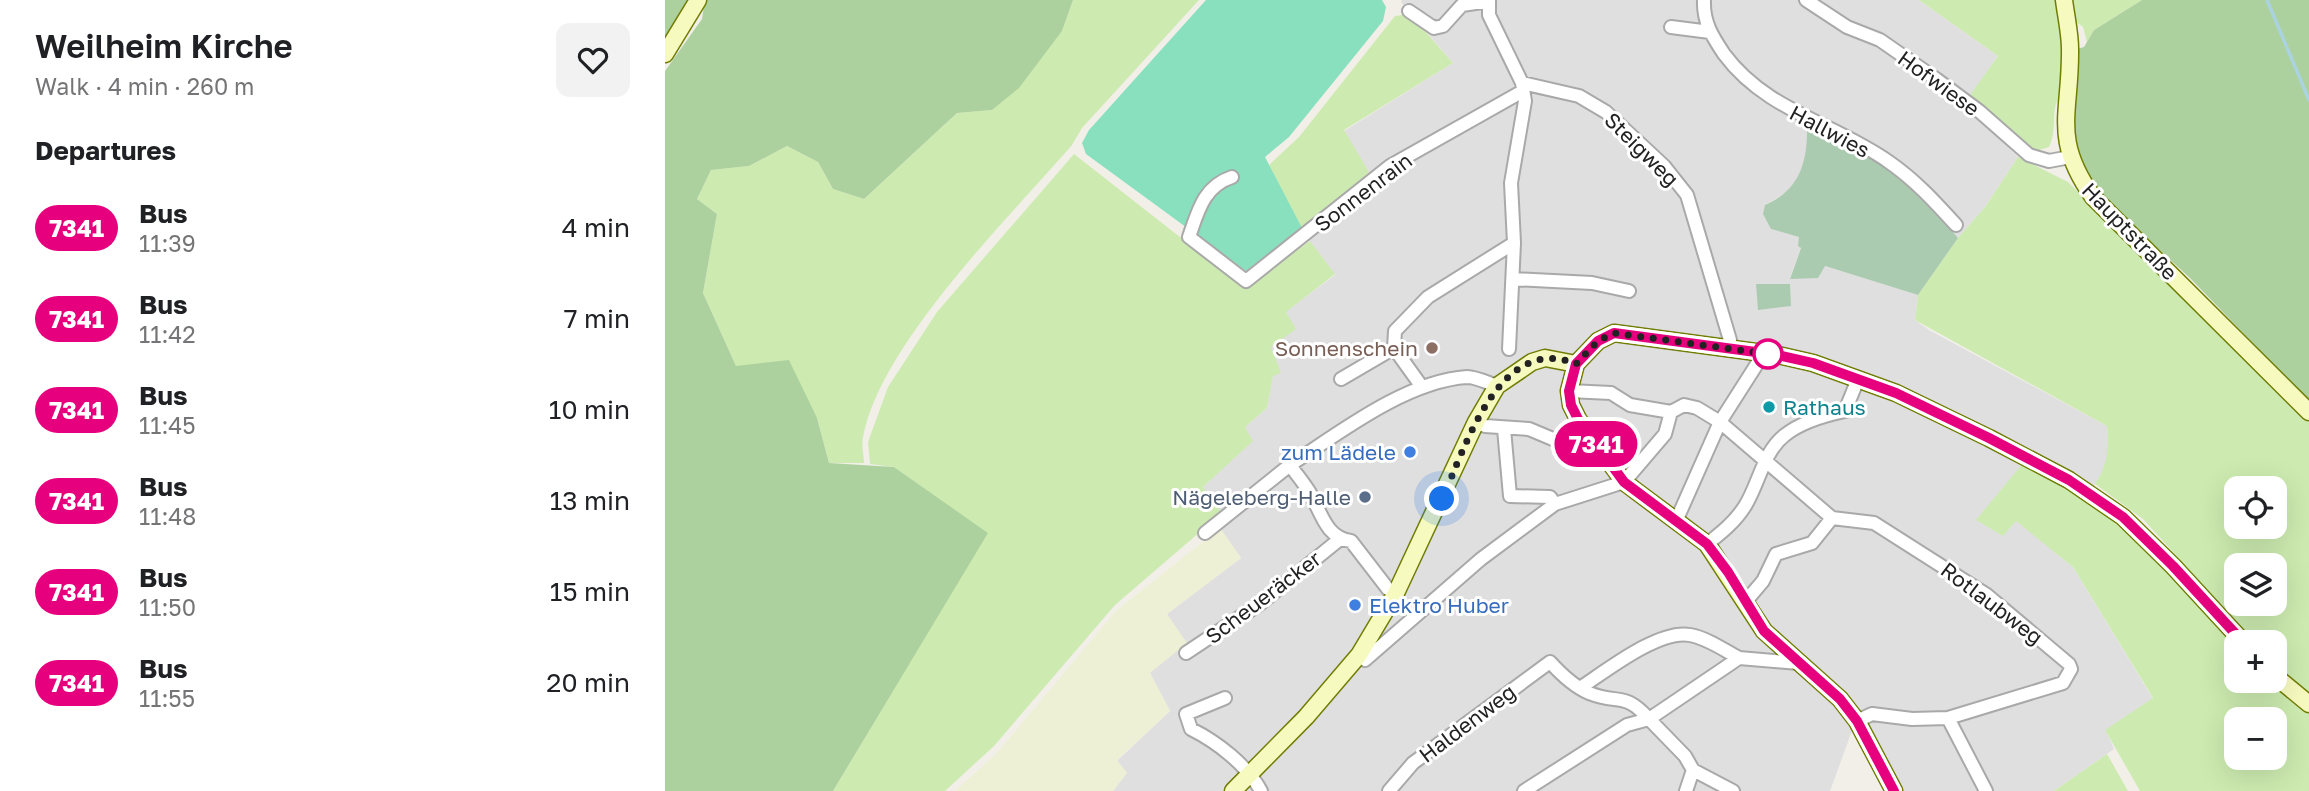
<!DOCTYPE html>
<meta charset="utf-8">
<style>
:root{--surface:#fff;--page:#f2f2f2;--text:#202124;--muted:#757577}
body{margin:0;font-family:"Golos Text",sans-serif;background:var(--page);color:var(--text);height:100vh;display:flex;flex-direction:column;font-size:26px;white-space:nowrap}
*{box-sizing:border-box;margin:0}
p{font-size:23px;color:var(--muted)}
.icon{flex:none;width:38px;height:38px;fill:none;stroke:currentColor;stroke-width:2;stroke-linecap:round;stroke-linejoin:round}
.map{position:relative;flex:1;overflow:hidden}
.details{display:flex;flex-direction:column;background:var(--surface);width:665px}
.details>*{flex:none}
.badge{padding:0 14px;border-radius:23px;font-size:24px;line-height:46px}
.controls{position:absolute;left:1559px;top:476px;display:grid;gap:14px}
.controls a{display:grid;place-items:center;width:63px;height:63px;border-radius:14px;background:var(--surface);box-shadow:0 7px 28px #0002;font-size:35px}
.you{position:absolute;width:35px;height:35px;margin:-18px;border:5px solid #fff;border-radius:50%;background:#1a73e8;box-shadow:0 0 0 10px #1a73e833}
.map>.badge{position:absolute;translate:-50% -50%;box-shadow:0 0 0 4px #fff}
h2{padding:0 35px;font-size:26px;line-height:63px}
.round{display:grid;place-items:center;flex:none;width:74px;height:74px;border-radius:14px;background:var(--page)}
.summary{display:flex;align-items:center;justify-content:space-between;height:119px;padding:0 35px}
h1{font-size:33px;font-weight:600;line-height:52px}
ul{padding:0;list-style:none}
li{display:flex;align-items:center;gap:21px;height:91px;padding:0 35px}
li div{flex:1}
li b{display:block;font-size:26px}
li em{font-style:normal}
li .badge{min-width:77px;font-weight:700;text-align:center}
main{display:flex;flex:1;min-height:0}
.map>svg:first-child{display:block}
</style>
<main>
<section class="details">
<div class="summary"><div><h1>Weilheim Kirche</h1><p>Walk · 4 min · 260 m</p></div><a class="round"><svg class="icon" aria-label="heart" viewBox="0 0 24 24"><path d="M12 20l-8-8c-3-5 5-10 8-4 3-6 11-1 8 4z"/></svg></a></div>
<h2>Departures</h2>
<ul>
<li><span class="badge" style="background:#e6007e;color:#fff">7341</span><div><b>Bus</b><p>11:39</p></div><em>4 min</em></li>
<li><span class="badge" style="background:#e6007e;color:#fff">7341</span><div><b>Bus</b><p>11:42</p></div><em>7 min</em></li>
<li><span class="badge" style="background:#e6007e;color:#fff">7341</span><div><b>Bus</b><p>11:45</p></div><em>10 min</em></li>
<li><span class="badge" style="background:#e6007e;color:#fff">7341</span><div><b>Bus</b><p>11:48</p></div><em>13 min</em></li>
<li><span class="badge" style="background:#e6007e;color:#fff">7341</span><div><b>Bus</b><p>11:50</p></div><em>15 min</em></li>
<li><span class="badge" style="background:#e6007e;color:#fff">7341</span><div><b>Bus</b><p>11:55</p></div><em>20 min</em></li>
</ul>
</section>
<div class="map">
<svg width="1644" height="791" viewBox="0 0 1644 791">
<rect width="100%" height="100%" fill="#f2efe9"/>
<!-- residential -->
<path fill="#e0dfdf" d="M737 0H1254L1333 56 1299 104 1353 157 1320 207 1293 238 1254 194 1221 168 1180 143 1142 126 1143 145 1137 169 1126 190 1100 205 1106 229 1134 237 1136 247 1125 278 1160 266 1253 295 1250 320 1264 330 1442 426 1444 450 1438 473 1421 498 1351 520 1408 567 1488 699 1441 730 1449 749 1389 791H1237L1201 722 1188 728 1165 791H448L462 773 452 761 505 711 485 673 502 614 576 558 555 528 556 513 538 487 587 441 580 427 602 408 608 375 605 347 620 312 670 275 639 233 679 131 788 63 736 2Z"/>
<!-- farmland -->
<path fill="#eef0d5" d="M555 528 576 558 502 614 522 643 485 673 505 711 452 760 462 773 448 791H290L332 753 451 611Z"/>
<!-- grass -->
<path fill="#cdebb0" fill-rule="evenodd" d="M408 0H534L417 128 407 145C344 218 216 343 198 437 196 445 199 455 199 463H164L152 418 71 366 38 293 52 214 32 199 46 170 84 166 122 146 153 162 168 189 199 199 292 113 327 110 397 31Z
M1254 0H1395L1398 91C1383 109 1394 127 1384 147L1371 151 1358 145 1305 95 1333 56Z
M1406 0H1477L1429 30 1422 42 1418 27 1410 21Z
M745 14 788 63 679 130 704 172 639 233 604 165 634 137 730 16Z
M409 154 580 288 645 241 670 274 621 312 631 329 606 347 616 373 608 376 602 408 580 427 588 441 538 487 557 513 450 605 329 746 280 791H168L322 533 229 467 205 464 203 442 223 387 272 312Z
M1353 157 1403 182 1644 419V694L1610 665V642H1590L1478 519 1430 484C1443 465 1444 448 1442 426L1250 320 1253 295 1293 238 1320 207ZM1572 488H1610V527H1572ZM1572 565H1610V604H1572Z
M1359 462 1456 521 1571 642 1572 681H1608L1644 709V791H1475L1440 730 1488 698 1408 567 1351 521 1338 536 1311 520ZM1572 719H1610V758H1572Z
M1442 754 1463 791H1389Z"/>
<!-- forest -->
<path fill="#add19e" d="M0 0H28L0 50Z
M40 0H408L397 31 354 88 327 110 292 113 199 199 168 189 153 162 122 146 84 166 46 170 32 199 52 214 38 293 71 366 124 360 152 418 164 463 229 467 323 533 168 791H0V71L37 19Z
M1477 0H1644V401L1525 278 1432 192 1411 158 1403 122 1412 49 1419 47 1429 30Z"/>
<!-- cemetery -->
<path fill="#aacbaf" d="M1142 125C1181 143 1221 164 1253 193 1268 206 1280 223 1293 238L1253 295 1160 266 1153 278 1125 279 1136 248 1133 246 1134 237 1106 229 1098 214 1100 205C1135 190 1143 161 1142 125Z
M1091 284H1125L1126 306 1093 310Z"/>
<!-- pitch -->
<path fill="#88e0be" d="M541 0H717L721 7 718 21 624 137 600 157 637 228 581 271 421 154 417 143 424 130Z"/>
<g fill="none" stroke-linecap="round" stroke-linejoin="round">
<!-- stream -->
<path stroke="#aad3df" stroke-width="3.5" d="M1602 0 1644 100"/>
<defs>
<path id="street" d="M824 0V15L857 83 860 101 846 183 849 243 844 349
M1039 0C1038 22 1047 36 1059 54 1101 111 1169 123 1224 162 1250 180 1270 202 1291 225
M1141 0 1182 27 1215 40 1271 79 1314 111 1364 155 1384 161 1405 157
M744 11 769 28 778 26 797 5 824 1
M1006 27 1045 32
M857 83 914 96 941 112 999 166 1022 195 1065 340 1064 350
M567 177C539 186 533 211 524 237L581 281 725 166 858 91
M848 279 927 283 964 291
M676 379 729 348
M757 387 729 348 730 331 763 297 849 243
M904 391 946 393 965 405 1006 412 1019 405 1032 408 1055 422 1167 518 1209 523 1322 595 1404 664 1406 669 1398 683 1283 718 1247 719 1207 714 1192 721
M811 422 820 426 864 429 914 450 931 444
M839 429 845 496 885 497 890 504
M1012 519 1055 422 1099 353
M540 533 625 465
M1042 544C1056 533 1070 522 1080 506 1094 484 1098 452 1120 435 1135 423 1161 415 1180 411L1193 379
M731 593 723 589 686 541C661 538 656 512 645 493 639 483 631 474 625 465 674 433 741 381 802 377 811 377 823 383 832 386
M1081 601 1098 581 1111 554 1147 543 1167 518
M521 653 596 603 675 539
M694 655 700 660 816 559 890 504 959 482 1000 434 1006 412
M915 688C941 671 994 629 1025 635 1042 638 1059 650 1074 658
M560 698 521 714 526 729C552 742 582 765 596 791
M1283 718 1321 791
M1028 770 1068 791
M724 791 748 763 885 662C895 673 910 687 924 693 954 705 959 691 984 719L1074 658 1133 663
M859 791 962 725 984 719 1020 756 1028 770 1021 791"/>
<path id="secondary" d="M1399 0C1401 16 1405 33 1405 49 1406 113 1386 138 1428 197L1644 412
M0 54 33 0
M1610 676 1644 704
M568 791 641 717 694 655 731 593 811 422 832 386 867 362 880 358 911 364
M1229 791 1192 721 1175 699 1099 631 1042 544 959 482 913 419 906 405 904 391 911 364 933 341 949 333 1113 355 1148 363 1231 393 1324 438 1404 480 1458 517 1508 566 1578 642"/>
</defs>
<!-- street casing -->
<use href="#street" stroke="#a9a9a9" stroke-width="16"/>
<!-- secondary casing -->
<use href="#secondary" stroke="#707d05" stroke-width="19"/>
<!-- street -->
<use href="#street" stroke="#fff" stroke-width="12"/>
<!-- secondary -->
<use href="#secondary" stroke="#f7fabf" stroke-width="16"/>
</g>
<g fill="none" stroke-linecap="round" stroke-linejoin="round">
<defs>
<path id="line" d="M1229 791 1192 721 1175 699 1099 631 1063 572 1042 544 959 482 913 419 906 405 904 391 911 364 933 341 949 333 1113 355 1148 363 1231 393 1324 438 1404 480 1458 517 1508 566 1578 642"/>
</defs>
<!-- line casing -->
<use href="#line" stroke="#fff" stroke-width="16"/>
<!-- line -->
<use href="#line" stroke="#e6007e" stroke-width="10"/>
<!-- walk -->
<path stroke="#222" stroke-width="7" stroke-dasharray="0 12.6" d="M777 499C800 449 834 332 911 364L933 341 949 333 1103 354"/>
</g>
<!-- markers -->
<circle fill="#8d6e63" stroke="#fff" stroke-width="2.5" cx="767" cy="348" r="7"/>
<circle fill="#fff" stroke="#e6007e" stroke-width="3.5" cx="1103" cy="354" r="14"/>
<circle fill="#0f9aa8" stroke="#fff" stroke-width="2.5" cx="1104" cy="407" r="7"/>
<g fill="#3f7fe0" stroke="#fff" stroke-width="2.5">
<circle cx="745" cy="452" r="7"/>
<circle cx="690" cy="605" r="7"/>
</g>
<circle fill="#5c6f8a" stroke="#fff" stroke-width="2.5" cx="700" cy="497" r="7"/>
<g text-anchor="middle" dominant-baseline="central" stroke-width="6" stroke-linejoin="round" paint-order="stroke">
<!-- street labels -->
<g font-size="21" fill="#222" stroke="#fff">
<text transform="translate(1274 83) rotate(36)">Hofwiese</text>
<text transform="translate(1165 131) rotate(28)">Hallwies</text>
<text transform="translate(977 149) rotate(45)">Steigweg</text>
<text transform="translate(698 192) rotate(-37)">Sonnenrain</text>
<text transform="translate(1465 231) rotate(46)">Hauptstraße</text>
<text transform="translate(598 597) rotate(-37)">Scheueräcker</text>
<text transform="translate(1327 603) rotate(37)">Rotlaubweg</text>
<text transform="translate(802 723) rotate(-37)">Haldenweg</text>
</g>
<!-- education labels -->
<g font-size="21" fill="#785e54" stroke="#fff" text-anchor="end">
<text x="753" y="348">Sonnenschein</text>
</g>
<!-- culture labels -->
<g font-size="21" fill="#0d838f" stroke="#fff" text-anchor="start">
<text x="1118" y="407">Rathaus</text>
</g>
<!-- shop labels -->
<g font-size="21" fill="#366cbe" stroke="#fff" text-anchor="end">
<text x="731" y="452">zum Lädele</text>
<text x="704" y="605" text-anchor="start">Elektro Huber</text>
</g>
<!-- service labels -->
<g font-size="21" fill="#4e5e75" stroke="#fff" text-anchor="end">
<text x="686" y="497">Nägeleberg-Halle</text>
</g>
</g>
</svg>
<div class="controls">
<a><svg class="icon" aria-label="locate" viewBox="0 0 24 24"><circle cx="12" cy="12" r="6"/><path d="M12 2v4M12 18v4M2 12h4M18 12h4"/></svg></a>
<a><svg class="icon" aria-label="layers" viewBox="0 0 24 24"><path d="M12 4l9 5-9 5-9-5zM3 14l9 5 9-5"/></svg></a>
<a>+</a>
<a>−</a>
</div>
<div class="you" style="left:777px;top:499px"></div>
<b class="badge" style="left:931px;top:444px;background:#e6007e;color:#fff">7341</b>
</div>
</main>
